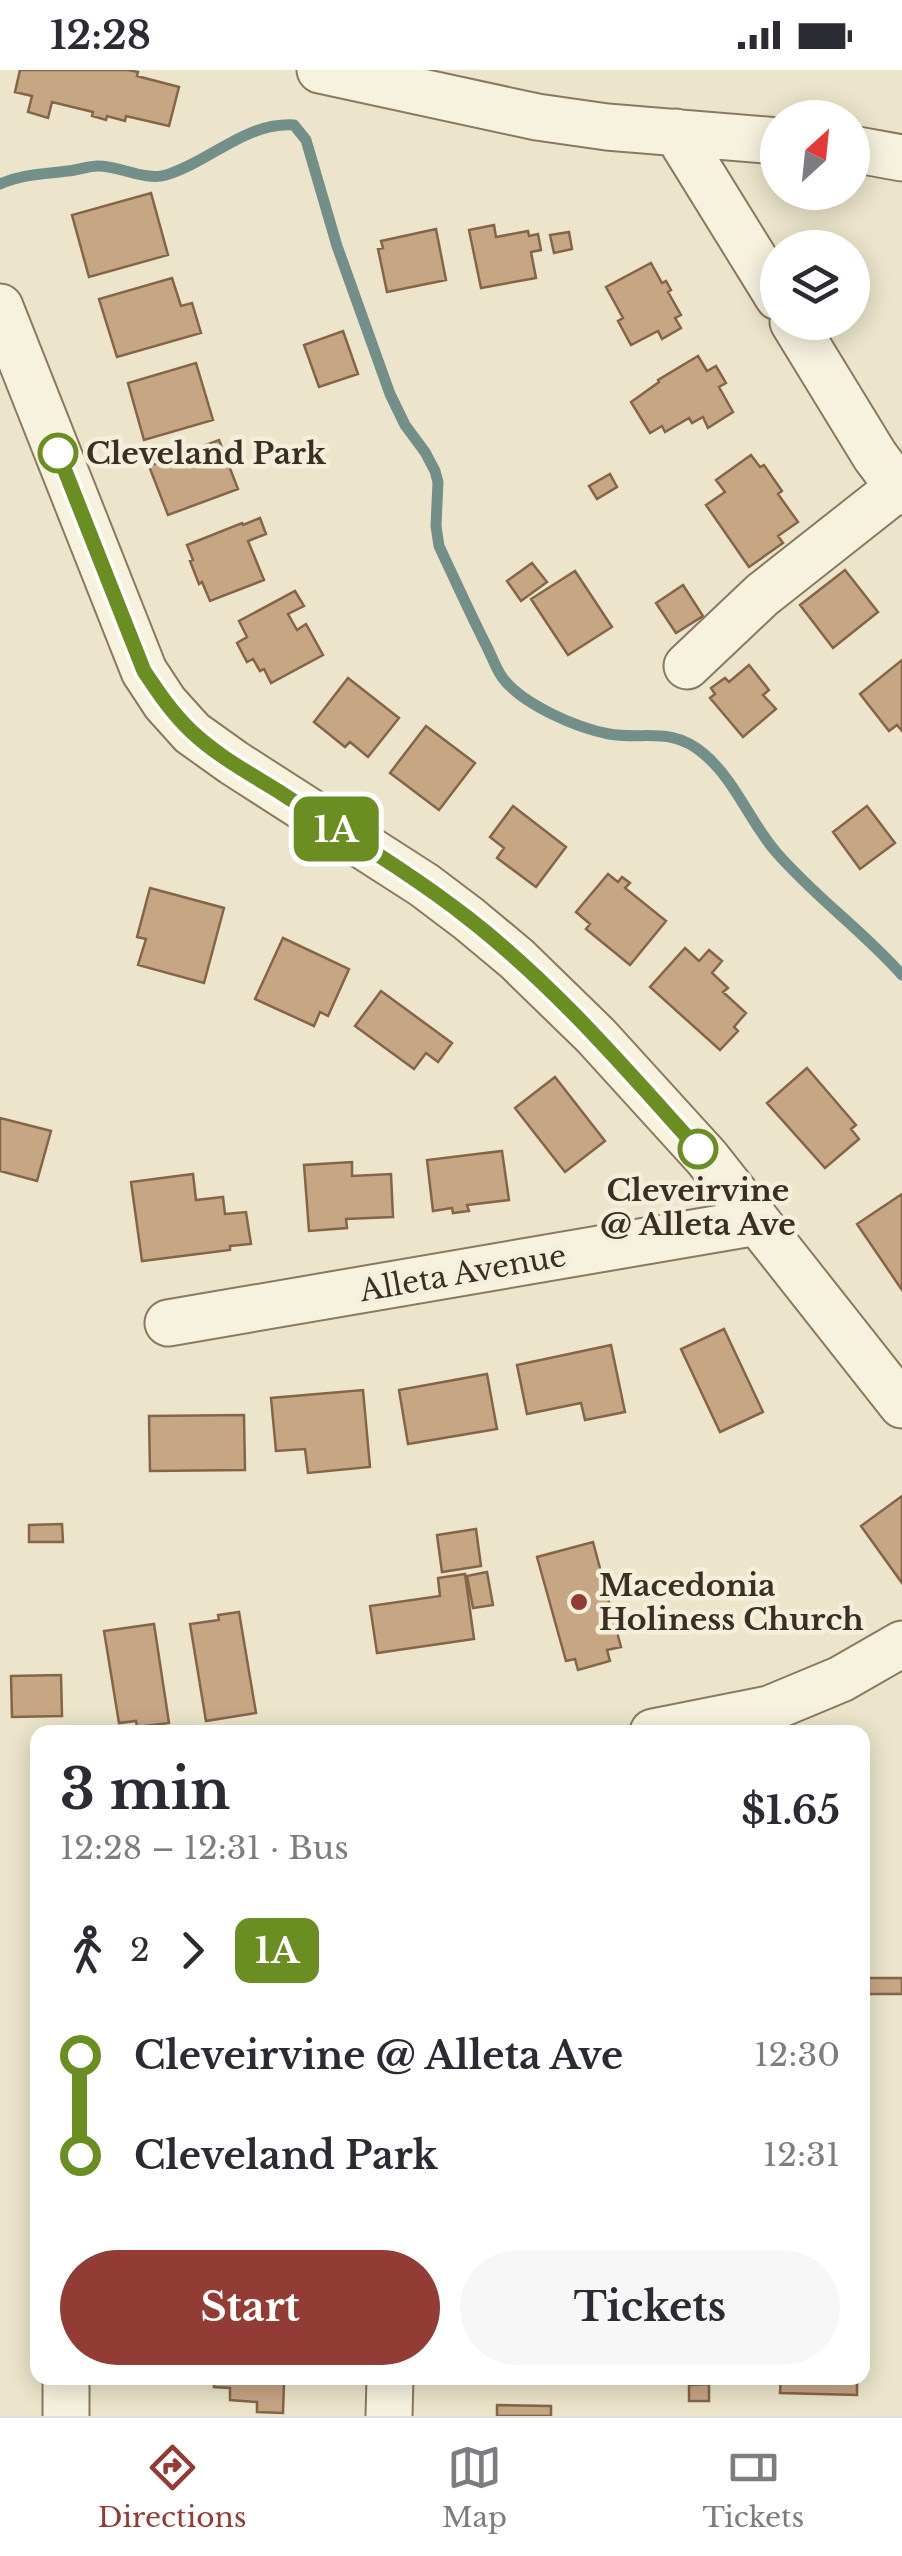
<!DOCTYPE html>
<meta charset="utf-8">
<style>
:root{--surface:#fff;--page:#f7f7f7;--text:#2b2b33;--muted:#7c7c81;--line:#e1e1e2;--accent:#923c35}
body{margin:0;font-family:"Libre Baskerville",serif;background:var(--page);color:var(--text);height:100vh;display:flex;flex-direction:column;font-size:38px;white-space:nowrap}
*{box-sizing:border-box;margin:0}
p{font-size:32px;color:var(--muted)}
.icon{flex:none;width:55px;height:55px;fill:none;stroke:currentColor;stroke-width:2;stroke-linecap:round;stroke-linejoin:round}
.map{position:relative;flex:1;overflow:hidden}
.drawer{position:absolute;left:30px;top:1655px;width:840px;height:660px;display:flex;flex-direction:column;background:var(--surface);border-radius:20px;box-shadow:0 5px 25px #0003}
.drawer>*{flex:none}
.badge{padding:0 20px;border-radius:15px;font-size:35px;line-height:65px}
.needle{width:65px;rotate:27deg}
.fabs{position:absolute;left:760px;top:30px;display:grid;gap:20px}
.fabs a{display:grid;place-items:center;width:110px;height:110px;border-radius:50%;background:var(--surface);box-shadow:0 5px 25px #0003;font-size:50px}
.map>.badge{position:absolute;translate:-50% -50%;box-shadow:0 0 0 5px #fff}
.legs{display:flex;align-items:center;gap:15px;height:110px;padding:0 30px;font-size:32px}
.legs p{margin-inline-start:auto}
.headline{display:flex;align-items:center;justify-content:space-between;height:170px;padding:0 30px}
h1{font-size:55px;font-weight:700;line-height:75px}
.cta{display:flex;gap:20px;margin-top:auto;padding:20px 30px}
.cta a{flex:1;height:115px;border-radius:60px;background:var(--accent);color:#fff;font-size:40px;font-weight:700;line-height:115px;text-align:center}
.cta a+a{background:var(--page);color:var(--text)}
ul{padding:0 30px;list-style:none}
li{display:flex;align-items:center;gap:35px;height:100px;font-size:38px}
li i{display:grid;place-items:center;width:15px;height:100%;margin:0 12px;background:currentColor}
li i::after{content:'';width:25px;height:25px;margin:-12px;border:8px solid;border-radius:50%;background:var(--surface)}
li p{margin-inline-start:auto}
li:first-child i{background:linear-gradient(#0000 50%,currentColor 0)}
li:last-child i{background:linear-gradient(currentColor 50%,#0000 0)}
.status{display:flex;justify-content:space-between;align-items:center;height:70px;padding:0 50px;background:var(--surface);direction:ltr}
.status svg{height:28px;fill:currentColor}
.menu{display:flex;justify-content:space-around;align-items:center;height:140px;border-top:2px solid var(--line);background:var(--surface);font-size:28px;color:var(--muted)}
.menu a{display:grid;justify-items:center;gap:5px}
.menu .selected{color:var(--accent)}
.map>svg:first-child{display:block}
</style>
<div class="status"><b>12:28</b><svg viewBox="0 0 49 12"><path d="M0 12V9h3v3zM5 12V6h3v6zM10 12V3h3v9zM15 12V0h3v12zM26 1h20v11H26zM47 4h2v5h-2z"/></svg></div>
<div class="map">
<svg width="902" height="2346" viewBox="0 0 902 2346">
<rect width="100%" height="100%" fill="#ece5cb"/>
<g fill="none" stroke-linecap="round" stroke-linejoin="round">
<!-- stream -->
<path stroke="#728f8a" stroke-width="11" d="M0 114C22 104 44 104 68 101 78 100 88 96 98 96 120 96 145 111 166 105 210 92 245 52 294 55L306 70 337 176 390 324 405 355 425 382 435 401 438 412 436 456 439 476C454 508 469 541 485 573 491 584 495 597 502 607 521 634 577 658 609 664 644 670 672 656 704 684 735 710 750 752 776 782 815 827 863 861 902 905"/>
</g>
<!-- building -->
<path fill="#c7a684" stroke="#856548" stroke-width="2.5" d="M20 0H128L138 2 137 6 179 17 169 56 126 46 125 51 107 46 106 50 92 46 93 42 52 32 48 48 28 42 32 26 15 22Z
M151 123 168 185 89 207 72 145Z
M494 155 496 167 528 161 529 166 538 164 541 180 531 182 536 208 481 218 469 160Z
M436 159 446 210 387 222 378 179 383 178 381 171Z
M569 162 572 179 554 183 550 165Z
M651 193 662 213 666 211 671 220 668 222 681 245 675 248 681 258 662 269 658 261 631 275 618 251 623 248 606 217Z
M172 208 181 236 192 233 201 263 117 287 99 229Z
M343 261 358 304 319 317 304 275Z
M698 286 707 301 716 296 726 313 719 317 733 342 708 358 703 347 692 353 689 348 665 362 662 356 650 363 631 332 659 312 658 310Z
M196 293 213 350 144 370 128 313Z
M219 370 238 419 168 445 149 396Z
M751 385 760 397 764 395 782 421 778 424 798 452 778 466 783 473 749 497 706 435 725 422 716 410Z
M610 404 617 417 597 429 589 416Z
M260 448 266 464 248 471 264 510 210 531 202 512 199 514 190 491 193 490 187 475 242 453 243 455Z
M532 493 547 512 521 531 507 511Z
M845 500 878 542 833 578 800 535Z
M575 501 612 557 568 585 531 529Z
M683 515 703 546 676 563 656 533Z
M295 521 304 536 288 544 297 560 306 554 323 585 271 613 264 599 260 601 253 589 247 592 237 573 247 567 239 551Z
M902 590V661L897 655 889 661 860 624Z
M749 595 769 620 763 625 776 639 743 667 710 628 715 624 711 618 725 608 729 612Z
M348 608 399 648 368 687 350 672 345 677 314 652Z
M426 656 475 693 439 740 390 703Z
M513 736 566 777 536 817 497 788 504 778 490 767Z
M867 736 895 773 860 799 833 762Z
M608 804 618 812 622 807 630 813 625 818 666 851 630 895 586 859 590 854 576 842Z
M150 818 224 838 204 913 138 895 146 869 137 867Z
M283 868 349 899 328 946 320 942 314 956 255 929Z
M685 878 699 891 709 880 722 891 712 903 728 918 723 922 746 943 734 957 738 961 720 980 650 917Z
M381 921 452 973 438 992 426 983 414 999 355 956Z
M807 998 856 1055 851 1059 859 1069 825 1098 767 1033Z
M555 1007 605 1071 565 1102 515 1038Z
M0 1048 51 1061 37 1111 0 1101Z
M502 1081 509 1130 467 1135 469 1141 453 1143 452 1138 433 1141 427 1090Z
M352 1092V1106L391 1104 393 1147 346 1149 347 1158 309 1161 304 1095Z
M193 1104 196 1130 223 1127 225 1144 246 1142 251 1174 230 1176V1180L142 1191 131 1112Z
M902 1124V1220L857 1154Z
M724 1259 763 1342 720 1362 681 1279Z
M611 1275 625 1342 585 1350 581 1333 527 1344 517 1295Z
M487 1304 497 1359 408 1374 399 1320Z
M363 1320 370 1397 308 1403 305 1379 276 1381 271 1328Z
M244 1345 245 1400 150 1401 149 1346Z
M902 1426V1513L861 1456Z
M62 1454 63 1472H29V1455Z
M476 1459 481 1496 442 1502 437 1465Z
M593 1472 621 1577 607 1580 610 1591 578 1600 575 1589 566 1591 537 1487Z
M487 1502 493 1535 473 1538 467 1506Z
M465 1504 474 1569 377 1583 370 1536 440 1526 438 1508Z
M239 1542 256 1643 206 1651 190 1554 219 1550 218 1545Z
M154 1554 169 1653 137 1657 136 1651 119 1653 104 1561Z
M61 1605 62 1646 12 1647 11 1606Z
M862 1908H902V1924H862Z
M214 2308H288V2313H284L283 2343 257 2342V2332L230 2330V2318L214 2317Z
M781 2308H857V2325L780 2323Z
M709 2314V2331H689V2315Z
M497 2335 551 2336V2346H497Z"/>
<g fill="none" stroke-linecap="round" stroke-linejoin="round">
<defs>
<path id="minor" d="M320 0 537 47 607 57 778 71
M676 62 778 227
M852 79 902 88
M0 237 144 601 165 633 192 663 234 693 424 815 469 849 517 889 596 966 707 1088 902 1335
M793 252 875 386 902 422
M687 596 762 525 899 417
M168 1253 757 1152
M653 1662 769 1639 841 1609 902 1574
M66 2346V2308
M389 2346 390 2308"/>
</defs>
<!-- minor casing -->
<use href="#minor" stroke="#887960" stroke-width="49"/>
<!-- minor -->
<use href="#minor" stroke="#f7f2de" stroke-width="45"/>
</g>
<g fill="none" stroke-linecap="round" stroke-linejoin="round">
<defs>
<path id="line-1" d="M58 383 144 601C158 622 172 643 191 661 216 685 249 703 278 721 342 763 408 801 468 848 554 915 625 998 698 1079"/>
</defs>
<!-- line-1 casing -->
<use href="#line-1" stroke="#fff" stroke-width="22"/>
<!-- line-1 -->
<use href="#line-1" stroke="#6b8e23" stroke-width="15"/>
</g>
<!-- markers -->
<g fill="#fff" stroke="#6b8e23" stroke-width="5">
<circle cx="58" cy="383" r="18"/>
<circle cx="698" cy="1079" r="18"/>
</g>
<circle fill="#923c35" stroke="#f4efda" stroke-width="4" cx="579" cy="1532" r="10"/>
<g text-anchor="middle" dominant-baseline="central" stroke-width="9" stroke-linejoin="round" paint-order="stroke">
<!-- stop labels -->
<g font-size="30" font-weight="bold" fill="#392f22" stroke="#f4efda" text-anchor="start">
<text x="86" y="383">Cleveland Park</text>
<text x="698" y="1120" text-anchor="middle">Cleveirvine<tspan x="698" dy="34">@ Alleta Ave</tspan></text>
</g>
<!-- street labels -->
<g font-size="30" fill="#392f22" stroke="#f4efda">
<text transform="translate(463 1203) rotate(-10)">Alleta Avenue</text>
</g>
<!-- poi labels -->
<g font-size="30" font-weight="bold" fill="#392f22" stroke="#f4efda" text-anchor="start">
<text x="599" y="1515">Macedonia<tspan x="599" dy="34">Holiness Church</tspan></text>
</g>
</g>
</svg>
<div class="fabs">
<a><svg class="needle" viewBox="-14 -14 28 28"><path d="M0-13l5 13h-10z" fill="#e53935"/><path d="M0 13l5-13h-10z" fill="#7c7c81"/></svg></a>
<a><svg class="icon" aria-label="layers" viewBox="0 0 24 24"><path d="M12 4l9 5-9 5-9-5zM3 14l9 5 9-5"/></svg></a>
</div>
<b class="badge" style="left:336px;top:759px;background:#6b8e23;color:#fff">1A</b>
<section class="drawer">
<div class="headline"><div><h1>3 min</h1><p>12:28 – 12:31 · Bus</p></div><b>$1.65</b></div>
<div class="legs"><svg class="icon" aria-label="walk" viewBox="0 0 24 24"><circle cx="13" cy="4" r="2"/><path d="M13 8l-2 6 4 7M11 14l-3 7M7 12l3-4h3l4 4"/></svg>2<svg class="icon" aria-label="forward" viewBox="0 0 24 24"><path d="M9 5l7 7-7 7"/></svg><b class="badge" style="background:#6b8e23;color:#fff">1A</b></div>
<ul>
<li><i style="color:#6b8e23"></i><b>Cleveirvine @ Alleta Ave</b><p>12:30</p></li>
<li><i style="color:#6b8e23"></i><b>Cleveland Park</b><p>12:31</p></li>
</ul>
<div class="cta"><a>Start</a><a>Tickets</a></div>
</section>
</div>
<nav class="menu">
<a class="selected"><svg class="icon" aria-label="directions" viewBox="0 0 24 24"><path d="M12 3l9 9-9 9-9-9zM9 14v-3h6M13 9l2 2-2 2"/></svg>Directions</a>
<a><svg class="icon" aria-label="map" viewBox="0 0 24 24"><path d="M3 6l6-2 6 2 6-2v14l-6 2-6-2-6 2zM9 4v14M15 6v14"/></svg>Map</a>
<a><svg class="icon" aria-label="tickets" viewBox="0 0 24 24"><path d="M3 7h18v10H3zM15 7v10"/></svg>Tickets</a>
</nav>
